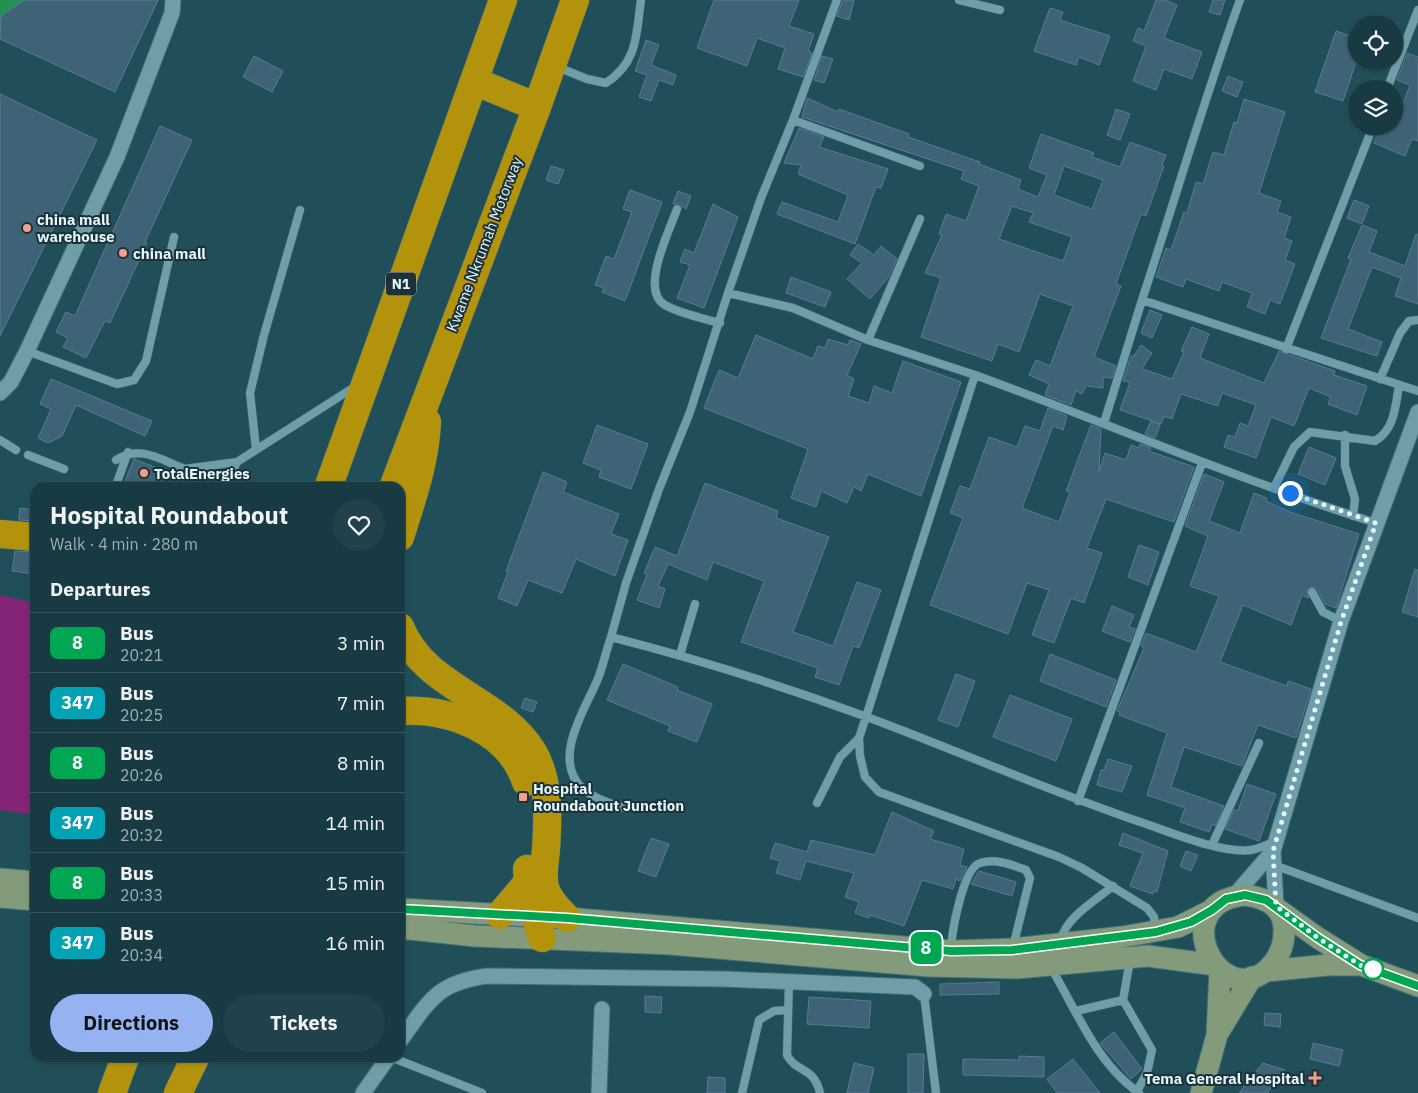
<!DOCTYPE html>
<meta charset="utf-8">
<style>
:root{--surface:#183b43;--page:#21424a;--text:#f1f3f6;--muted:#9fadb2;--line:#36555c;--accent:#95b2f1}
body{margin:0;font-family:"IBM Plex Sans",sans-serif;background:var(--page);color:var(--text);height:100vh;display:flex;flex-direction:column;font-size:19px;white-space:nowrap}
*{box-sizing:border-box;margin:0}
p{font-size:16px;color:var(--muted)}
.icon{flex:none;width:28px;height:28px;fill:none;stroke:currentColor;stroke-width:2;stroke-linecap:round;stroke-linejoin:round}
.map{position:relative;flex:1;overflow:hidden}
.sheet{position:absolute;left:30px;top:482px;width:375px;height:580px;display:flex;flex-direction:column;background:var(--surface);border-radius:15px;box-shadow:0 1px 4px #0004,0 0 0 1px var(--line)}
.sheet>*{flex:none}
.badge{padding:0 10px;border-radius:8px;font-size:18px;line-height:32px}
.tools{position:absolute;left:1348px;top:15px;display:grid;gap:10px}
.tools a{display:grid;place-items:center;width:55px;height:55px;border-radius:50%;background:var(--surface);box-shadow:0 1px 4px #0004,0 0 0 1px var(--line);font-size:25px}
.you{position:absolute;width:25px;height:25px;margin:-12px;border:4px solid #fff;border-radius:50%;background:#1a73e8;box-shadow:0 0 0 8px #1a73e833}
.map>.badge{position:absolute;translate:-50% -50%;box-shadow:0 0 0 2px #fff}
h2{padding:0 20px;font-size:19px;line-height:45px}
.round{display:grid;place-items:center;flex:none;width:52px;height:52px;border-radius:26px;background:var(--page)}
.summary{display:flex;align-items:center;justify-content:space-between;height:85px;padding:0 20px}
h1{font-size:24px;font-weight:700;line-height:38px}
.primary-button{display:flex;gap:10px;margin-top:auto;padding:10px 20px}
.primary-button a{flex:1;height:58px;border-radius:30px;background:var(--accent);color:#111;font-size:20px;font-weight:700;line-height:58px;text-align:center}
.primary-button a+a{background:var(--page);color:var(--text)}
ul{padding:0;list-style:none}
li{display:flex;align-items:center;gap:15px;height:60px;padding:0 20px;border-top:1px solid var(--line)}
li div{flex:1}
li b{display:block;font-size:19px}
li em{font-style:normal}
li .badge{min-width:55px;font-weight:700;text-align:center}
.map>svg:first-child{display:block}
</style>
<div class="map">
<svg width="1418" height="1093" viewBox="0 0 1418 1093">
<rect width="100%" height="100%" fill="#204f59"/>
<!-- pitch -->
<path fill="#842578" d="M0 595 35 603V815L0 810Z"/>
<g fill="none" stroke-linecap="round" stroke-linejoin="round">
<!-- river -->
<path stroke="#249154" stroke-width="26" d="M0 8 12 0"/>
</g>
<!-- building -->
<path fill="#3e6377" stroke="#577c92" fill-rule="evenodd" d="M24 0H158L115 92 0 39 1 16Z
M714 0H799L789 26 814 34 808 51 812 53 803 77 778 69 785 48 757 38 747 66 697 48Z
M843 0H854L849 20 837 16Z
M1156 0H1165L1177 5 1164 38 1202 52 1192 79 1164 69 1156 90 1133 81 1146 46 1133 41 1138 28 1144 31Z
M1213 0H1225L1220 15 1209 12Z
M1050 8 1063 12 1060 20 1110 36 1099 65 1079 57 1076 65 1034 51Z
M1336 31 1356 38V62L1343 101 1315 92Z
M646 40 659 45 651 65 676 75 673 85 659 80 651 101 639 97 647 75 635 71Z
M1407 53 1418 57V141L1412 139 1405 156 1374 143 1379 129 1386 132 1388 126H1394V110L1400 112 1410 85 1397 80Z
M254 56 283 71 272 92 243 77Z
M822 56 833 59 824 83 814 80Z
M1228 76 1243 82 1237 97 1222 91Z
M0 94 97 140 0 336Z
M807 98 838 112 839 109 909 134 908 137 980 162 979 164 1021 180 1018 189 1038 197 1047 175 1029 168 1041 134 1094 153 1092 157 1120 167 1130 142 1166 155 1162 165 1164 166 1146 216 1141 214 1116 284 1121 286 1094 357 1116 366 1112 378 1103 377V388L1086 386 1082 394 1076 391 1071 405 1045 395 1049 384 1029 375 1036 360 1050 366 1073 306 1040 294 1019 352 998 344 992 361 921 337 941 278 925 273 942 235 939 234 946 214 966 221 979 186 961 179 964 171 802 117ZM1064 166 1103 180 1092 209 1054 195ZM1012 206 1033 213 1029 222 1072 237 1063 261 999 239Z
M1244 99 1285 112 1259 193 1281 201 1277 212 1291 217 1284 238 1292 241 1285 260 1295 264 1280 304 1270 300 1265 314 1247 307 1252 293 1222 282 1219 291 1186 279 1183 287 1156 277 1166 248 1171 250 1184 212 1187 213 1196 182 1203 184 1213 152 1224 155 1234 122 1237 123Z
M1116 109 1130 114 1120 140 1107 135Z
M160 126 192 140 145 242 147 243 110 323 105 321 86 358 63 347 68 338 56 332 66 312 75 316Z
M799 128 824 137 819 147 888 169 881 188 876 187 855 244 777 214 782 202 838 222 848 195 798 174 801 165 784 163Z
M551 166 564 170 558 184 546 180Z
M630 190 662 202 625 301 602 292 604 288 595 285 606 256 614 259 632 212 623 209Z
M678 191 691 196 686 209 678 204H673Z
M1354 200 1369 206 1362 224 1347 218Z
M713 204 738 217 704 308 677 298 690 265 680 262 685 249 694 253Z
M1362 225 1377 231 1369 252 1405 266 1416 234 1418 235V304L1395 296 1401 278 1372 267 1348 329 1382 342 1377 356 1321 338 1351 259 1348 258Z
M858 244 874 255 881 246 897 259 888 278 870 299 847 279 862 263 850 255Z
M791 277 831 292 825 307 786 293Z
M1150 310 1162 315 1152 338 1141 333Z
M1192 327 1209 334 1200 358 1264 383 1279 351 1335 371 1334 375 1367 386 1357 415 1328 404 1331 397 1309 388 1294 426 1271 417 1256 458 1224 447 1228 435 1235 437 1240 423 1248 426 1256 405 1222 393 1218 406 1181 394 1172 419 1164 416 1161 424 1120 410 1130 382 1123 381 1131 356H1134L1141 345 1152 353 1142 369 1172 379 1184 352 1181 351Z
M756 335 813 359 818 346 825 348 828 339 848 345 850 340 861 344 847 375 854 379 848 396 869 403 874 386 892 393 903 361 961 382 921 496 868 474 861 491 854 487 847 503 821 491 816 507 791 498 808 449 704 408 719 370 738 378Z
M51 379 152 421 145 436 76 405 62 436 48 443 38 438 51 409 40 404Z
M1048 408 1067 416 1063 430 1053 426 1022 508 1059 522 1070 492 1066 491 1091 425 1101 429 1099 471 1105 453 1126 460 1131 445 1139 448 1140 444 1151 448 1149 451 1194 467 1174 522 1106 499 1087 548 1102 553 1084 603 1071 598 1054 643 1032 635 1049 590 1027 583 1008 634 930 605 963 518 950 513 960 486 970 489 989 437 1017 447 1025 426 1040 431Z
M1151 421 1160 425 1155 438 1145 434Z
M597 425 648 444 631 489 599 477 601 470 583 463Z
M1309 447 1336 458 1325 485 1298 474Z
M134 459 170 473 163 488H122Z
M543 472 567 482 563 492 619 514 611 534 628 540 615 576 576 559 562 593 528 580 517 606 498 598 508 572 506 571Z
M1204 474 1224 482 1209 521 1240 533 1254 493 1267 498 1266 501 1290 512 1359 534 1336 608 1325 604 1317 589 1313 586 1307 590 1309 598 1302 595 1291 625 1243 605 1220 662 1287 686 1288 681 1311 689 1296 738 1258 725 1242 766 1184 747 1171 787 1224 806 1215 826 1212 824 1209 832 1180 822 1185 808 1147 795 1167 733 1119 715 1120 712 1117 711 1144 648 1141 646 1146 633 1196 652 1219 596 1190 586 1208 536 1185 526Z
M705 483 778 511 776 518 829 537 793 632 833 646 857 582 881 590 859 648 853 646 839 685 815 677 818 668 741 642 764 581 713 562 707 580 668 564 658 586 665 589 659 608 637 600 647 574 644 573 655 547 677 556Z
M20 508 35 510V521L19 520Z
M1139 545 1159 552 1148 585 1128 577Z
M15 551 35 552V574L12 571Z
M1415 569 1418 570V617L1402 612Z
M1112 606 1134 615 1129 627 1135 629 1130 642 1102 631Z
M1050 654 1116 680 1106 707 1040 681Z
M623 664 678 687 677 690 712 704 697 742 668 731 670 726 607 700Z
M956 674 975 681 958 727 938 720Z
M1010 695 1072 719 1056 761 993 737Z
M525 698 537 702 533 712 521 708Z
M1108 759 1132 766 1122 792 1097 785 1101 770H1104Z
M1247 784 1276 794 1259 841 1225 829 1234 810 1238 811Z
M892 812 934 831 930 839 964 849 960 865 967 867 960 881 956 879 953 889 922 880 904 926 870 915 869 918 855 913 859 902 845 897 854 873 806 861 800 880 776 873 780 861 770 858 775 843 807 852 811 840 875 855Z
M1123 833 1168 851 1157 892 1154 891 1153 894 1130 886 1143 853 1119 845Z
M651 838 669 844 656 877 638 871Z
M1186 851 1198 855 1191 871 1180 866Z
M979 871 1016 882 1012 896 971 884Z
M999 982V994L940 995V984Z
M645 996 662 997 661 1013 645 1012Z
M809 997 871 1001 869 1028 807 1024Z
M1265 1013 1281 1014 1280 1027 1264 1025Z
M1114 1032 1142 1069 1131 1079 1100 1043Z
M1313 1043 1343 1050 1339 1066 1310 1059Z
M908 1054H924L923 1093H908Z
M1019 1056 1044 1057V1077L963 1075V1059L1019 1060Z
M1073 1059 1100 1093H1057L1047 1079Z
M854 1063 874 1068 868 1093H847Z
M1263 1063 1285 1070 1267 1093H1239Z
M708 1077 725 1078V1093H707Z"/>
<g fill="none" stroke-linecap="round" stroke-linejoin="round">
<defs>
<path id="lane" d="M959 0 1000 10
M555 66 587 79 606 83C638 62 636 35 641 0
M1387 89 1418 10
M793 120 920 166
M677 209C670 230 639 290 665 305 681 314 702 318 720 323
M728 293 761 198 793 120 837 0
M1142 300C1175 200 1204 99 1240 0
M868 340 920 219
M1286 349 1373 126
M27 351 117 384 134 380 146 361 174 237
M975 375C1109 424 1240 480 1376 523
M1380 379 1400 333 1409 321 1418 320
M1104 423 1142 300 1418 391
M1345 435V466L1355 499 1353 516
M0 440 16 450
M256 449 250 393 264 335 300 210
M28 455 64 469
M116 460C140 444 161 460 185 469
M115 488 128 452
M177 488 185 469 237 462
M224 488 237 462 356 386
M1274 488 1294 447 1310 432 1375 441C1395 429 1395 407 1399 386
M1312 592 1323 612 1341 621
M611 637C606 651 603 667 597 681 584 711 552 759 582 788 594 799 613 804 627 809
M680 655 695 604
M1078 801 1202 463
M817 803 840 757 859 738
M1212 845 1259 743
M1274 865 1418 918
M1155 929 1154 917 1147 908 1082 868 1059 857 879 792 865 777 860 756 859 738 866 717 975 375 868 340 793 308 728 293 690 412 659 489 626 583 611 637C697 659 783 686 867 717 961 752 1053 793 1149 825 1175 834 1224 854 1251 850 1259 849 1268 844 1276 841
M1061 940C1065 918 1096 900 1113 886
M951 949C952 931 963 868 980 863 996 858 1012 865 1026 870L1030 878 1013 947
M1130 960 1123 1000 1152 1050 1147 1073 1136 1093
M1049 968 1054 973C1079 1016 1097 1063 1139 1093
M789 982 787 1055C796 1073 814 1066 820 1093
M924 994 936 1093
M1076 1011 1123 1000
M393 1058 482 1093
M742 1093 759 1020 774 1011 787 1010"/>
<path id="street" d="M0 393 11 382 27 351 117 157 172 13 173 0
M1234 896 1273 851
M1276 906 1273 851 1276 841 1341 621 1418 412
M400 1041C429 1002 435 983 487 976L724 979 915 987 924 994
M363 1093 388 1058
M599 1093 602 1009"/>
<path id="secondary" d="M0 879 35 882
M1245 895C1267 898 1285 907 1284 932 1284 946 1278 959 1268 969 1219 1013 1164 903 1245 895Z
M0 897 35 900
M400 909 567 918 951 951 1012 949 1122 937 1178 927 1212 910
M1279 910 1318 938 1361 965 1418 986
M400 928 475 936 670 944 928 966 1017 968 1148 956 1215 965
M1266 971 1328 965H1360
M1218 1033 1252 977
M1201 1093 1217 1035 1220 969"/>
<path id="highway" d="M474 81 537 107
M328 488 503 0
M393 488 537 107 575 0
M0 534 35 537
M400 537C412 499 425 463 427 422
M400 627C425 689 500 698 533 752 550 781 548 817 546 849 545 861 542 875 545 887 548 899 558 909 567 918
M400 711C450 708 509 730 526 782
M527 869 529 894 542 938
M500 915 527 883
M112 1093 125 1058
M178 1093 195 1058"/>
</defs>
<!-- lane casing -->
<use href="#lane" stroke="#436f78" stroke-width="9"/>
<!-- street casing -->
<use href="#street" stroke="#436f78" stroke-width="17"/>
<!-- secondary casing -->
<use href="#secondary" stroke="#436f78" stroke-width="23"/>
<!-- highway casing -->
<use href="#highway" stroke="#436f78" stroke-width="29"/>
<!-- lane -->
<use href="#lane" stroke="#6f9ea9" stroke-width="8"/>
<!-- street -->
<use href="#street" stroke="#6f9ea9" stroke-width="15"/>
<!-- secondary -->
<use href="#secondary" stroke="#839b7a" stroke-width="21"/>
<!-- highway -->
<use href="#highway" stroke="#b2930b" stroke-width="28"/>
</g>
<g fill="none" stroke-linecap="round" stroke-linejoin="round">
<defs>
<path id="line" d="M400 909 567 918 951 951 1012 950 1156 932 1191 922 1212 910 1226 899 1245 895 1266 900 1318 938 1360 965 1418 986"/>
</defs>
<!-- line casing -->
<use href="#line" stroke="#fff" stroke-width="11"/>
<!-- line -->
<use href="#line" stroke="#00a651" stroke-width="8"/>
<!-- walk -->
<path stroke="#e0f8fe" stroke-width="5" stroke-dasharray="0 9" d="M1290 493 1376 523 1341 622 1273 851 1276 906 1318 938 1360 965 1375 970 1373 969"/>
</g>
<!-- markers -->
<g fill="#f49e8a" stroke="#1e3136" stroke-width="2">
<circle cx="27" cy="228" r="5"/>
<circle cx="123" cy="253" r="5"/>
<circle cx="144" cy="473" r="5"/>
<rect x="518" y="792" width="10" height="10" rx="2.5"/>
<path d="M1312.5 1070.5h5v5h5v5h-5v5h-5v-5h-5v-5h5z"/>
</g>
<circle fill="#fff" stroke="#00a651" stroke-width="2.5" cx="1373" cy="969" r="10"/>
<g text-anchor="middle" dominant-baseline="central" stroke-width="4" stroke-linejoin="round" paint-order="stroke">
<!-- shield labels -->
<rect fill="#1e3136" stroke="#a6bcc2" stroke-width="1" x="386" y="272.5" width="30" height="23" rx="4"/>
<g font-size="14" font-weight="bold" fill="#e0f8fe">
<text x="401" y="284">N1</text>
</g>
<!-- poi labels -->
<g font-size="15" font-weight="bold" fill="#e0f8fe" stroke="#1e3136" text-anchor="start">
<text x="37" y="219">china mall<tspan x="37" dy="17">warehouse</tspan></text>
<text x="133" y="253">china mall</text>
<text x="154" y="473">TotalEnergies</text>
<text x="533" y="788">Hospital<tspan x="533" dy="17">Roundabout Junction</tspan></text>
<text x="1304" y="1078" text-anchor="end">Tema General Hospital</text>
</g>
<!-- street labels -->
<g font-size="15" fill="#e0f8fe" stroke="#1e3136">
<text transform="translate(484 244) rotate(-69)">Kwame Nkrumah Motorway</text>
</g>
</g>
</svg>
<div class="tools">
<a><svg class="icon" aria-label="locate" viewBox="0 0 24 24"><circle cx="12" cy="12" r="6"/><path d="M12 2v4M12 18v4M2 12h4M18 12h4"/></svg></a>
<a><svg class="icon" aria-label="layers" viewBox="0 0 24 24"><path d="M12 4l9 5-9 5-9-5zM3 14l9 5 9-5"/></svg></a>
</div>
<div class="you" style="left:1290px;top:493px"></div>
<b class="badge" style="left:926px;top:948px;background:#00a651;color:#fff">8</b>
<section class="sheet">
<div class="summary"><div><h1>Hospital Roundabout</h1><p>Walk · 4 min · 280 m</p></div><a class="round"><svg class="icon" aria-label="heart" viewBox="0 0 24 24"><path d="M12 20l-8-8c-3-5 5-10 8-4 3-6 11-1 8 4z"/></svg></a></div>
<h2>Departures</h2>
<ul>
<li><span class="badge" style="background:#00a651;color:#fff">8</span><div><b>Bus</b><p>20:21</p></div><em>3 min</em></li>
<li><span class="badge" style="background:#00a3b4;color:#fff">347</span><div><b>Bus</b><p>20:25</p></div><em>7 min</em></li>
<li><span class="badge" style="background:#00a651;color:#fff">8</span><div><b>Bus</b><p>20:26</p></div><em>8 min</em></li>
<li><span class="badge" style="background:#00a3b4;color:#fff">347</span><div><b>Bus</b><p>20:32</p></div><em>14 min</em></li>
<li><span class="badge" style="background:#00a651;color:#fff">8</span><div><b>Bus</b><p>20:33</p></div><em>15 min</em></li>
<li><span class="badge" style="background:#00a3b4;color:#fff">347</span><div><b>Bus</b><p>20:34</p></div><em>16 min</em></li>
</ul>
<div class="primary-button"><a>Directions</a><a>Tickets</a></div>
</section>
</div>
